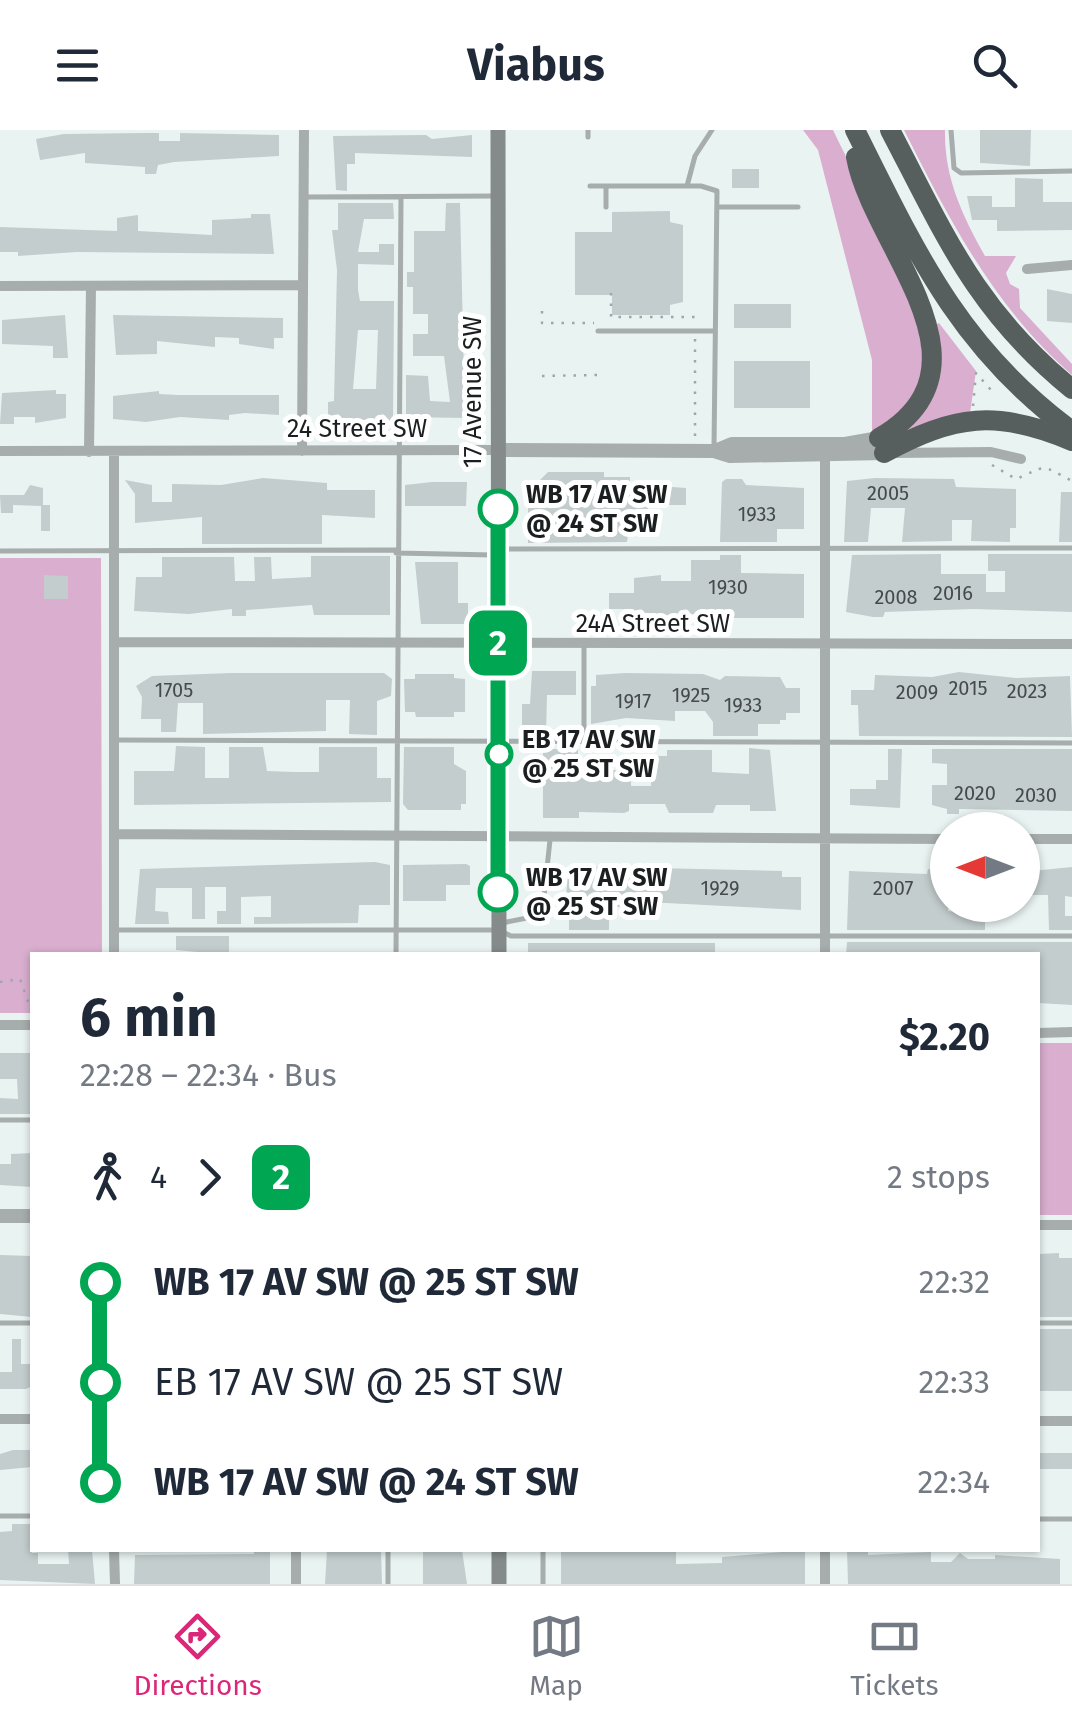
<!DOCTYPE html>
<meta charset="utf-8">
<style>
:root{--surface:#fff;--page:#f6f6f7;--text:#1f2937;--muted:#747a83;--line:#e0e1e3;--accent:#db2777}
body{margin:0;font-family:"Fira Sans",sans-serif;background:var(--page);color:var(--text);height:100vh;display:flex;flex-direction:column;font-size:38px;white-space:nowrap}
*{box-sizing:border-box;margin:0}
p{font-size:32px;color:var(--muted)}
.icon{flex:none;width:55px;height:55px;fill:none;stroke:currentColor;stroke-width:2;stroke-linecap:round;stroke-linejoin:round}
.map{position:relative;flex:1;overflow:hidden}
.panel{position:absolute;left:30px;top:822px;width:1010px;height:600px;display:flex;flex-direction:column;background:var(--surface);border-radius:0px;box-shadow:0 2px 8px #0004}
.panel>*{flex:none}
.badge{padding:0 20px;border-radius:15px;font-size:35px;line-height:65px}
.needle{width:65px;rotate:270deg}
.tools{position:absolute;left:930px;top:682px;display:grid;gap:20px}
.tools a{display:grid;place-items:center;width:110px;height:110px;border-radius:50%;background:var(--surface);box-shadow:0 2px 8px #0004;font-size:50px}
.map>.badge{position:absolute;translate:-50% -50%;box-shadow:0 0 0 5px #fff}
.legs{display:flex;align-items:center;gap:15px;height:110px;padding:0 50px;font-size:32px}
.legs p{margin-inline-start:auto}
.headline{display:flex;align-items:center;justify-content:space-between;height:170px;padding:0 50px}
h1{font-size:55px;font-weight:700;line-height:75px}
ul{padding:0 50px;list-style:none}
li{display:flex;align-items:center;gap:35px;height:100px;font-size:38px}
li i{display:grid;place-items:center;width:15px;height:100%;margin:0 12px;background:currentColor}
li i::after{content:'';width:25px;height:25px;margin:-12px;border:8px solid;border-radius:50%;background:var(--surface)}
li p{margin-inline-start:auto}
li:first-child i{background:linear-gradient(#0000 50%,currentColor 0)}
li:last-child i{background:linear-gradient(currentColor 50%,#0000 0)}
header{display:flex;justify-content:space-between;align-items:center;height:130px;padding:0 50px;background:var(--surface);font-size:45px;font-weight:700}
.tabs{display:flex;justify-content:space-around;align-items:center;height:140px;border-top:2px solid var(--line);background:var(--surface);font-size:28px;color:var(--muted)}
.tabs a{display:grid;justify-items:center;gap:5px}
.tabs .on{color:var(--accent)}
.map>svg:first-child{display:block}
</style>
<header><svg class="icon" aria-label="menu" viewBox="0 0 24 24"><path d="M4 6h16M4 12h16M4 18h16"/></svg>Viabus<svg class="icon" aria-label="search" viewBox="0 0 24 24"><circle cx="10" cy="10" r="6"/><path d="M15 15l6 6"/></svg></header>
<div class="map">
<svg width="1072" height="1454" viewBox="0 0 1072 1454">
<rect width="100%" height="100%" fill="#e9f3f2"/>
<!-- green -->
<path fill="#d9aece" d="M803 0H833C858 54 952 215 913 267 903 280 885 292 872 303V230L818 20Z
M904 0H945C944 47 962 85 985 126H1016L1006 143 1010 154 1019 159 1020 178 1072 234V245C994 177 950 91 904 0Z
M939 193 976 241 970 283 910 303 907 298 920 283 933 196Z
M0 428H101L102 825H32V883H0Z
M1038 913H1072V1085H1038Z"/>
<!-- building -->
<path fill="#c3cdcd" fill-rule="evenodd" d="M980 0H1031L1030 36 980 33Z
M144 3H159V11H180V3L279 5V26L174 32 158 35 156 44H145V37L85 33V23L40 30 36 9 64 4Z
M426 5 432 9 472 5V27L355 23V34H347V61L336 60 333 6Z
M732 39H759V58H732Z
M1015 48 1043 49V72H1072V100L997 101V90H972L967 66H992V77H1015Z
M338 73H393L394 89H364L358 122H379V114H394V135L358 134V160L360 171H394L393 292 328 288V272L334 271 337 140 332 100H338ZM358 200H378L376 259H353Z
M446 73H460L465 288 406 287V245L428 246 430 271 450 272 444 226H413V204H428V184H413V157H407V142H414V101H445Z
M670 81V92L683 95V172L670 175V185H612V165H575V102H612V82Z
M251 84H270L274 124 77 122 18 126V122H0V97L117 101V88L138 85V101L212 105V90L251 88Z
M1047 159 1072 164V193L1047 191Z
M734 174H791V198H734Z
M65 185 68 228H53V216L2 214V190Z
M113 185 283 188V208H274V219L239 214V208L215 207V217L157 211V224L116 225Z
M734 231H810V278H734Z
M56 260V264H66V288L35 293V287H14V294H0L2 263Z
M159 261V264L178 265H279V285L245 283 229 285V290L180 287 146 292 113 289V266Z
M548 342H604V347H630V354L686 358V375H648V381H632L627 412 528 413V362Z
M263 348 327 353V360H375V388L322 385V414H202V387L135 393V364L125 350 152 355V372H172V354L221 355Z
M875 348 954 349 956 357 1016 359V398H1010V412L971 411 972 390H952V411L902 412 905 378H871L868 412H844L847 351Z
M726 349H742L746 355 804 358V399H777V412H720L722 352Z
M432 352H467L466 376H405V355Z
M30 355 43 358V375H50V401H41V376L13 375V383H1L0 365H24Z
M1061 362H1072V412H1059Z
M941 424V444H986V462H1005V441H988V424H1072V482L973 479 885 482 883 487H873L846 482 852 425Z
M720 425H741V443L804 444V488H721V483L634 487V479H609V463H634V448L661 445V451H691V430H720Z
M311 426H390V485H314L312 475 246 480V486H232V479L189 484 134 481 136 447H162V427H234L235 451H255L254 427H271L272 449 311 447Z
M415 432H458V473H468V494H421Z
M44 445 68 446V469H44Z
M532 541H576V565H547L546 605H522V574H530Z
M959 542 1016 548 1070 546 1072 607 859 606 858 575H851V560H874L875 545 932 547Z
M231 543H384L392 549 391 566 377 571V605L349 604 350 570H326V601L203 604V573H178L176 602H161V589H141L142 567 136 556 152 546Z
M625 543 703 544 720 550 725 546 780 547 786 558H800V583H786V590H780V594H758V606H713V592L705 581H675V591L626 588 591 594V556H596V545Z
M415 544H454V548L465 549V582H454V587H416L415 582H405L404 549H415Z
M176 616 205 617V648H229V617H263L267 641 293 642H319V617H377V648H391V672L134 675V641H174Z
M404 617H454V634L466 641V674H461V680H408L403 674Z
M749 618 770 620 776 681H750V675H716L713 683H669L665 674H629V681L624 683 579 682V688H543V619H578V646H606V640H626L631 641V656H651L652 626H667V620H712V642L749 644Z
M888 619H902L900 678 850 675V659H876V650H888Z
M932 619H1072V681L959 679V684H947V679L932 675V655H947V634L932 633Z
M375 732 390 735V775H359L358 793 254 794V787H271V766L241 767V794H217V781H226V757H205V789H192V758H156L155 781 168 782 169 794H135L140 739Z
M466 734 470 736V755H446V771H403V735Z
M569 736 782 741V747H801V780L646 772V777H609V800H569V784H564Z
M1072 737V767L1065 766V786H1072V800H1049L1048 765H1022V742Z
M928 739 948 742V781L985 785V800H847L849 741 927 744Z
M176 806H229V825L176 820Z
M985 812H1072V875L1038 873V825H846L847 812Z
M528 813H715V825H528Z
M0 923H32V984H0V968L18 969 17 949H0Z
M32 1023V1057L0 1055V1034H11V1024Z
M1059 1123V1128H1072V1187H1038V1124Z
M0 1125 32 1126V1187L0 1184Z
M1038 1199H1072V1261H1038Z
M12 1209H21V1234H32V1256L26 1259H0V1242H12Z
M13 1320H32V1337L0 1340V1324Z
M1038 1323H1072V1339H1038Z
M12 1394H32V1423H38V1434H69L68 1420H92L95 1454 0 1450V1402L12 1401Z
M254 1420H270V1454H134L135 1425 254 1424Z
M327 1420H381L382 1454H325Z
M423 1420H462L467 1454H423Z
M561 1420 676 1422V1434L722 1433V1427L805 1420V1454H561Z
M847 1420H868V1425L931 1422V1432H951L960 1423 968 1429H995V1425L1060 1429V1454H848Z"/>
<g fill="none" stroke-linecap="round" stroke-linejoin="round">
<!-- path -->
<path stroke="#9fa7a6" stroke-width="2.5" stroke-dasharray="2.5 8" stroke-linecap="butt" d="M611 163V187H695V193
M542 181V193H594
M695 209V306
M542 246 598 245
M973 276 976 243 991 260
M992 335 1016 349C1047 336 1039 333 1072 351
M0 852 20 849 32 883"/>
<!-- service -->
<path stroke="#a7acac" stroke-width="5" d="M951 0 954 38 961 43 1072 41
M588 7V0
M590 56H701L717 61 714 318
M687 56 695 26 712 0
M307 67 496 66
M606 77V56
M717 77H798
M598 201H713
M500 419 1072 418
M0 421 396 420
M396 423 493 425
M115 610 1072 613
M584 614V514
M502 793 542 785 550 710
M116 800H499L511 806H1072
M396 825 401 68
M0 990H32
M0 1193H32
M1038 1193H1072
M0 1386H32
M1038 1389H1072
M388 1454V1420
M543 1454V1420"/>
<!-- minor -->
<path stroke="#a7acac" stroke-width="10" d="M1027 139 1072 135
M0 156 303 155
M0 321 498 320
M302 321 304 0
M89 322 91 156
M893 323 991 322 1021 329
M825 327V825
M114 512 1072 514
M114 704 948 709
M1022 709H1072
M114 825V322
M0 895H32
M1038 903 1072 902
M1038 1095H1072
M0 1289H32
M1038 1291H1072
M114 1420 115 1454
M296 1420V1454
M825 1420V1454"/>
<!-- tertiary -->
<path stroke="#a7acac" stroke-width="14" d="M498 320 714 321 730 326 884 323
M715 321 732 314H845L879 308
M0 1086H32"/>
<!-- secondary -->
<path stroke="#848b8a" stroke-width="15" d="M498 0 499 825
M499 1420V1454"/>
<!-- motorway -->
<path stroke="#565f5e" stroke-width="20" d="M855 0C916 122 959 218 1072 301
M890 0C945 105 976 181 1072 259
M856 27C872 117 1003 236 879 308
M884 323C954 285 997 279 1072 311"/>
</g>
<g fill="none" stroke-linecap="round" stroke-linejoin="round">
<defs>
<path id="line-1" d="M498 379V762"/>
</defs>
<!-- line-1 casing -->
<use href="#line-1" stroke="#fff" stroke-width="22"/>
<!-- line-1 -->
<use href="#line-1" stroke="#00a651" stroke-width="15"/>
</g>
<!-- markers -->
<g fill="#fff" stroke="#00a651" stroke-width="5">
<circle cx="498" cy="379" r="18"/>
<circle cx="499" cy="624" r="12"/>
<circle cx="498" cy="762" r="18"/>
</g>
<g text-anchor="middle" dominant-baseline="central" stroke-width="10" stroke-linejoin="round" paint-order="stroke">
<!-- number labels -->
<g font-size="20" fill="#454a4a">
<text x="888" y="363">2005</text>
<text x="757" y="384">1933</text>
<text x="728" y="457">1930</text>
<text x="953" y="463">2016</text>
<text x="896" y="467">2008</text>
<text x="968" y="558">2015</text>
<text x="174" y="560">1705</text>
<text x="1027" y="561">2023</text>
<text x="917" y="562">2009</text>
<text x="691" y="565">1925</text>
<text x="633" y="571">1917</text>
<text x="743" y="575">1933</text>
<text x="975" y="663">2020</text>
<text x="1036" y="665">2030</text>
<text x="720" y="758">1929</text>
<text x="893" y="758">2007</text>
</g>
<!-- street labels -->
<g font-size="25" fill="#1b1f1f" stroke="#fff">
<text transform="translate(473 262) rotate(-90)">17 Avenue SW</text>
<text x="357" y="299">24 Street SW</text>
<text x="653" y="494">24A Street SW</text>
</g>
<!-- stop labels -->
<g font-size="25" font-weight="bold" fill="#1b1f1f" stroke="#fff" text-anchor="start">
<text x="526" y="365">WB 17 AV SW<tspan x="526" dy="29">@ 24 ST SW</tspan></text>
<text x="522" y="610">EB 17 AV SW<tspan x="522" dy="29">@ 25 ST SW</tspan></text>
<text x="526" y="748">WB 17 AV SW<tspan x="526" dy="29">@ 25 ST SW</tspan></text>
</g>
</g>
</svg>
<div class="tools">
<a><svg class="needle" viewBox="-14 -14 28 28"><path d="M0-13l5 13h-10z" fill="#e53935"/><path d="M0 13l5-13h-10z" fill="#747a83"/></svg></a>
</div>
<b class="badge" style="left:498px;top:513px;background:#00a651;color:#fff">2</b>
<section class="panel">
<div class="headline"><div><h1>6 min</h1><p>22:28 – 22:34 · Bus</p></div><b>$2.20</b></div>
<div class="legs"><svg class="icon" aria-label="walk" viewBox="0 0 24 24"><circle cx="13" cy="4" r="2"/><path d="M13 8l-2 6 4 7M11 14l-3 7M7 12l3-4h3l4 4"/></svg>4<svg class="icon" aria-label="forward" viewBox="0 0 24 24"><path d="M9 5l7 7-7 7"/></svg><b class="badge" style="background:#00a651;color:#fff">2</b><p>2 stops</p></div>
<ul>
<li><i style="color:#00a651"></i><b>WB 17 AV SW @ 25 ST SW</b><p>22:32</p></li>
<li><i style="color:#00a651"></i><span>EB 17 AV SW @ 25 ST SW</span><p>22:33</p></li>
<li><i style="color:#00a651"></i><b>WB 17 AV SW @ 24 ST SW</b><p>22:34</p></li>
</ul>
</section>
</div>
<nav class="tabs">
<a class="on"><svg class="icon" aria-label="directions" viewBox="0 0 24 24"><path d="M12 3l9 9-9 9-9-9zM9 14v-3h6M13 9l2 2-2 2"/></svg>Directions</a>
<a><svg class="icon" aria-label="map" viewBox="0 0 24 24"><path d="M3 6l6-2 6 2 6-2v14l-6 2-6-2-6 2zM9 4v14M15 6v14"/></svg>Map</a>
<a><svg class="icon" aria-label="tickets" viewBox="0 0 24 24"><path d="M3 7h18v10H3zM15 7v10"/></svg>Tickets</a>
</nav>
